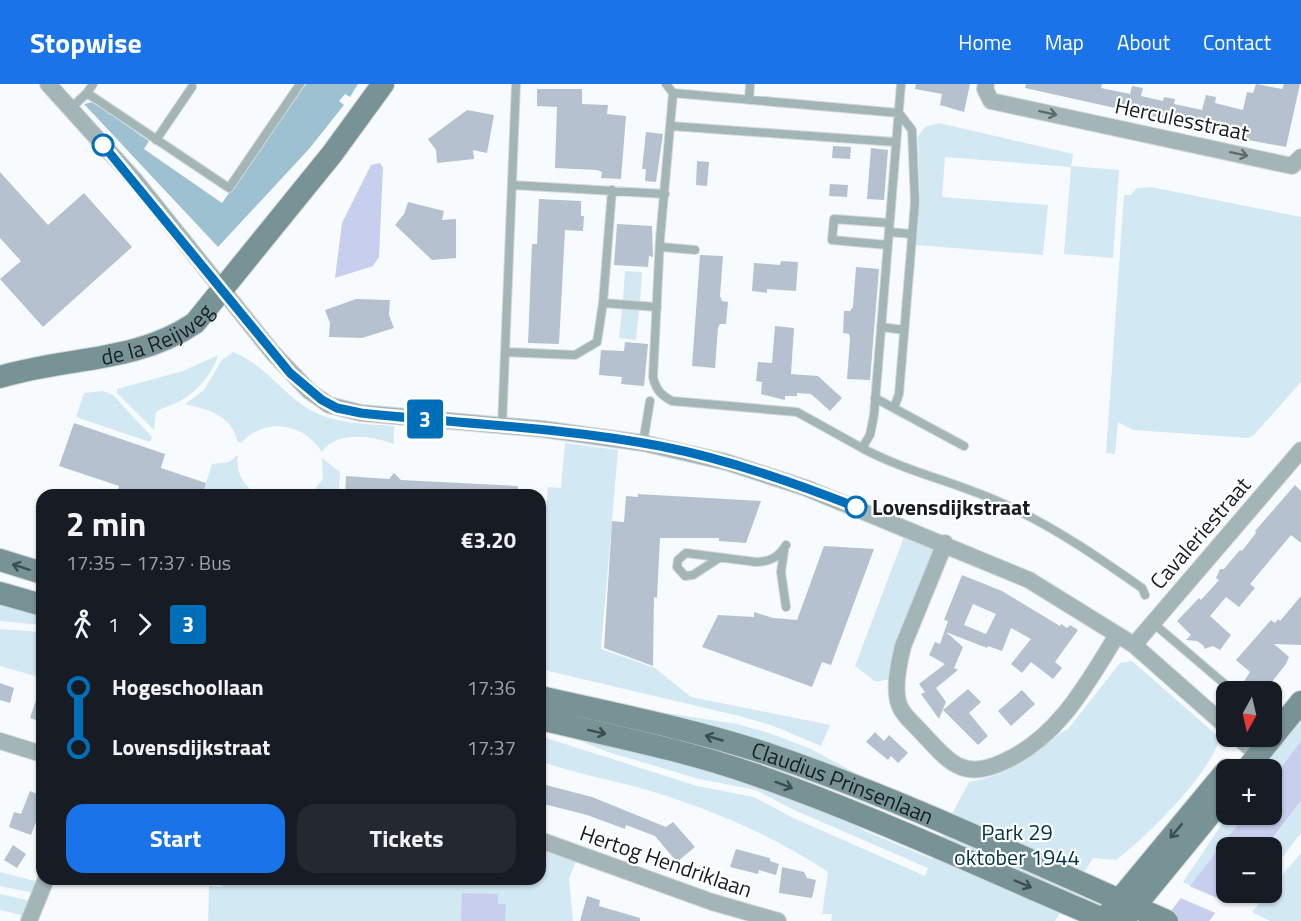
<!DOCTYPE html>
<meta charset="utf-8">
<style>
:root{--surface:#171b24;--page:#242831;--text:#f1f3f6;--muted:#9ea1a6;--accent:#1a73e8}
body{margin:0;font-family:"Titillium Web",sans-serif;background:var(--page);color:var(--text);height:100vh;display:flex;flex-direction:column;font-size:22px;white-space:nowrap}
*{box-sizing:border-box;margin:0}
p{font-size:20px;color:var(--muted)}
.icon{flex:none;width:33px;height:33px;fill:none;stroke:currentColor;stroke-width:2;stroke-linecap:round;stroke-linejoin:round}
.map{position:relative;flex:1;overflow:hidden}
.panel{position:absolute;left:36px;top:405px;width:510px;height:396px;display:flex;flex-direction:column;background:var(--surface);border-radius:18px;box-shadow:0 2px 4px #0004}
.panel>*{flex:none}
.badge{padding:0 12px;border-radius:4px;font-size:21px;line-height:39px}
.needle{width:39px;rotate:188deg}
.controls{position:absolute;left:1216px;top:597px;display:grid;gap:12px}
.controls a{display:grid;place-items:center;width:66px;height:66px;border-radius:12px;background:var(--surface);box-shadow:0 2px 4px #0004;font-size:30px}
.map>.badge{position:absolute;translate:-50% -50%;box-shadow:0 0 0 3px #fff}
.legs{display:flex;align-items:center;gap:9px;height:66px;padding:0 30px;font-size:20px}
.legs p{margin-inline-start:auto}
.headline{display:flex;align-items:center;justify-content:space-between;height:102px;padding:0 30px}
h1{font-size:33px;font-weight:700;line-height:45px}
.primary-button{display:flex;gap:12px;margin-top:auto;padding:12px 30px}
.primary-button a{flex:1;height:69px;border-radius:18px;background:var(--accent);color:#fff;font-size:24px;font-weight:700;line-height:69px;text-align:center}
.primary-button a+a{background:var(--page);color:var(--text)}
ul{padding:0 30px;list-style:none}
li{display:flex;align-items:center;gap:21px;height:60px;font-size:22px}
li i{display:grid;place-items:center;width:9px;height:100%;margin:0 8px;background:currentColor}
li i::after{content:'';width:15px;height:15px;margin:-8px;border:4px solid;border-radius:50%;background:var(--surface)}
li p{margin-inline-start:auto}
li:first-child i{background:linear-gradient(#0000 50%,currentColor 0)}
li:last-child i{background:linear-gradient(currentColor 50%,#0000 0)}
header{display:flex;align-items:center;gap:36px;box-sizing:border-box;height:84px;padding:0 30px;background:var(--accent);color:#fff}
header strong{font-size:28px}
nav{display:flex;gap:33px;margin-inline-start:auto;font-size:21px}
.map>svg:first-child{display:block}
</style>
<header>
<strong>Stopwise</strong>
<nav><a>Home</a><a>Map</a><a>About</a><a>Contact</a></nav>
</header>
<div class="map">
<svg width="1301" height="837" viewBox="0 0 1301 837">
<rect width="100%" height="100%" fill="#f8fbfd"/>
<!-- green -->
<path fill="#d2e8f3" d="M939 39 1073 70 1071 82 1119 86 1113 174 1064 170 1071 83 945 73 942 113 1048 121 1043 171 916 161 920 118 918 52 925 43Z
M1151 103 1301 133V298L1254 351 1248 354 1133 346 1118 338 1115 370 1106 369 1124 111H1131L1137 104Z
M625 187 642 188 640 218 623 216Z
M622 225 639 226 636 256 619 254Z
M233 268C265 280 283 311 312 327 337 340 366 340 394 342V360C372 352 337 346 322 368 303 338 265 333 241 359L237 357C233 332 207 325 185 320L204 306 222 276Z
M218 271C213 291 193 312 174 320 167 323 162 324 156 328L154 346 117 309V305L183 287Z
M103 307 113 311 152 353 150 358 76 333 84 309Z
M565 359 618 366 601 565 655 584 691 613 830 641 821 662 771 641 739 632 540 585V500L548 403 561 404Z
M238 371C235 388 244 403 258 411H202L212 380 229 378Z
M322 374 340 388 339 411H310L323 395Z
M905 450 937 463 890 595 876 598 855 582Z
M0 519 42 531V541L0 537Z
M0 545 42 548V594L0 582Z
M1132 577 1220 654C1209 691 1148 752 1116 776L1093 774 1055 837H831L832 830H822L828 788C767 748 704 722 633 702 602 694 570 688 540 677V652L697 702 754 713 791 733 925 792 928 784 794 726 756 706 699 695 608 668 570 653 625 660 810 716 865 747 932 775 950 736 614 621 737 640 769 649 811 665 892 709 952 730 969 698C996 693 1016 684 1038 667 1049 660 1056 650 1068 645L1120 579Z
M1301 635V657L1272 695V686H1262Z
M1301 717V749L1272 787V764H1266Z
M1228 731H1245L1191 802 1183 798Z
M540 765 576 777 569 795 573 837H208L209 802 222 803 223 795H540Z
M1301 769V837H1270L1252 828 1268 809 1272 808V803Z
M0 788 39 798 34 809 0 802Z
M0 810 31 817 25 832 0 826Z"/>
<!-- forest -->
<path fill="#9ec1d2" d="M306 0H358L350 13 345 10 339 17 344 21 309 65 218 163 84 20 93 18 149 57 144 65 222 119Z"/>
<!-- water -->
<path fill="#c8cfee" d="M380 79 383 84 379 173 373 182 335 194 342 139 371 81Z
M1301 657V717L1266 763 1227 764V808L1231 809 1209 837H1163L1245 731 1272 730V695Z
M462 809 498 810V820H506L505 837H461Z"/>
<!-- pier -->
<path fill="#f8fbfd" d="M1187 801 1224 817 1227 818 1218 830 1178 813Z"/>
<!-- building -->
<path fill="#b5c1cf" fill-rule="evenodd" d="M916 0H970L964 28 940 21 942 10 915 5Z
M1026 0H1102L1101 4 1130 10 1132 2 1143 4 1141 12 1163 17 1164 13 1175 15 1174 20 1202 26 1206 11 1216 13 1215 19 1243 26 1247 8 1253 9 1256 0 1282 5 1284 0H1300L1286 63 1226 52 1219 47 1025 4Z
M537 5H582V20L608 21 607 30 626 32 621 95 601 94 602 88 597 86 555 84 557 23 537 22Z
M467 26 494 31 487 69 473 66 474 75 437 79 436 66 428 55Z
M646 48 663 50 656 98 645 97 646 85H642Z
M833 62 851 63 850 75 832 74Z
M871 64 888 66 884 116 867 115Z
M697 77 709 78 707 102 696 101Z
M0 88 48 141 84 109 132 163 43 243 0 195 21 177 0 154Z
M830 100 848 101 847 113 829 112Z
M539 115 581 117V132H584L583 147 565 146 559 260 528 259 532 160H537Z
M408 118 444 127 442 136 456 135V174L432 176 395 141 404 130Z
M617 140 652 142 653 173 649 172 648 183 614 181Z
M700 171 723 172 720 212 722 217 728 218 726 240H720L718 244 715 284 692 282Z
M781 177 798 178 796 207 767 205V209L752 207 754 179 780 181Z
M856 183 879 185 870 296 847 295 850 255 849 250 843 249 844 227H850L853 223Z
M356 215 390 216 389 231 394 244 362 254 329 253 330 239 325 226Z
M775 242 794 244 791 290 818 292 842 314 830 327 811 310 797 309V312H785V316L761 310 762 298 756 297 758 278 772 279Z
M625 258 648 260 644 302 621 300 622 293 599 291 601 266 624 267Z
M74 339 165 370 161 384 206 399 202 411H116L119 402 59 382Z
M394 389 401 396 518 402V411H345L346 392 389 395Z
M1295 401 1301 407V459L1291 451 1250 500 1255 504 1239 523 1226 513 1210 532 1231 551 1220 566 1213 562 1204 565V562L1197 557 1186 556 1191 551 1177 537 1199 514 1201 516 1219 496 1216 494 1220 485H1224L1240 466 1242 467 1256 449 1255 447Z
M638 410 761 417 746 459 719 457V454H660L657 514 654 513 653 582 604 564 612 437 624 438 626 412 638 413Z
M824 462 874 465 831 581 822 578 812 603 702 563 718 531 754 533V528L773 534 797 536Z
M962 491 1002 507 1060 542 1061 540 1067 544 1070 541 1078 546 1055 578 1062 584 1053 595 1031 578 1022 589 1011 580 1031 555 1011 544 1002 567 988 562 987 564 946 548 963 563 954 584 958 586 936 604 946 618 939 635 921 610 925 608 919 600 945 580 929 571 935 558 940 560 948 537 944 536ZM973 520 996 530 986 550 964 541Z
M1301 512V561L1274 560 1289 573 1286 580 1264 608H1248L1241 602 1250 588 1236 576 1271 536 1275 539 1278 535 1280 537Z
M0 599 14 604 10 619 0 616Z
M40 604H42V638L30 634Z
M968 605 981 618 969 629 988 652 978 661 943 626Z
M1022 606 1035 620 1011 642 998 627Z
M875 648 884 657 889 651 908 669 898 679 891 672 888 676 866 658Z
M542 700 592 713 666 743 673 738 695 763 677 778 655 752 626 741 625 745 587 731 540 719Z
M30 707 42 712V722L31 751 9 743 14 728 21 730Z
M13 761 26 770 17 784 4 776Z
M736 765 770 774V777L779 780 776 791 759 786 758 790 730 783Z
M782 783 804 788 807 794 816 796 812 814 779 809Z
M587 812 600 816 599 822 640 834V837H580Z"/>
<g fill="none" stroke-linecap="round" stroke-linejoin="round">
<defs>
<path id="lane" d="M666 0 673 9 660 155 653 293C656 306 661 311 672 317L797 328 862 364 870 351 874 331 901 0
M87 9 93 0
M673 9 899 29 912 46 915 118 899 310 894 324
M749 16 750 0
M70 25 87 9 229 104 300 0
M671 42 895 58
M156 56 192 3
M512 101 665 110
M612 106 603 219 657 223
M889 148 912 150
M888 161 832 156 834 135 889 139
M662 163 695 166
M881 243 904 246
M505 268 575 271 597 258 603 219
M875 314 964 362
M502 342 516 0
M643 359 650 317
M862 364C908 389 961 399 1008 422 1056 444 1099 474 1142 504L1145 511
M784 467 781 488 786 523
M719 474 693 491 685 492 677 483 678 476 686 469 756 478C770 478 779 473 786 461
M1153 539 1234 608"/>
<path id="street" d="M48 0 134 95 273 269 309 307 329 321 361 329 542 345 643 359 726 378 806 404 1029 496 1134 561 1227 643
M986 0 985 5 991 17 1292 82 1301 73
M945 459 903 562C899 579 892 609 901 625 906 634 915 641 922 649 933 660 945 676 959 682 973 689 990 684 1003 678 1058 654 1087 600 1117 551
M1134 561 1301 366
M1237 652 1249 663
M0 657 42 670
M540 756 712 818 778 837
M29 837 46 795"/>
<g id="secondary">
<path id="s1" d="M0 293C66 273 136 279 195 239L332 70 383 0"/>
<path d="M0 476 42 489"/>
<path d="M0 509 42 521"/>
<path id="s2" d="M540 613C615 630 691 645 765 669 902 715 1034 779 1167 837"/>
<path d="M540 635C612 652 685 666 756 691 876 733 991 788 1108 837"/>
<path d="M1246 686 1301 618"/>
<path d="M1111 826 1227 686"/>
<path d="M1126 833 1221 717"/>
</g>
</defs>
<!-- lane casing -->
<use href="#lane" stroke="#d4d8da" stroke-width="10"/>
<!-- street casing -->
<use href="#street" stroke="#d4d8da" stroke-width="18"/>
<!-- secondary casing -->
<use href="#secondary" stroke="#d4d8da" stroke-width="24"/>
<!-- lane -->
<use href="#lane" stroke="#a3b5b7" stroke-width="8"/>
<!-- street -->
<use href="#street" stroke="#a3b5b7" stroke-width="16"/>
<!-- secondary -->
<use href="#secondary" stroke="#789396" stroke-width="22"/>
</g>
<!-- one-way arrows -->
<defs><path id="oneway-shaft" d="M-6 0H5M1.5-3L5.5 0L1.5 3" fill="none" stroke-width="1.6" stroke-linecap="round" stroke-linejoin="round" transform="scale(1.5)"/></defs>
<g stroke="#5d6a6c">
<use href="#oneway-shaft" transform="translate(1048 29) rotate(12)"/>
<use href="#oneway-shaft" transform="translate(1239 70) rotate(12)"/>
</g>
<g stroke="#3e4d50">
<use href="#oneway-shaft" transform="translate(21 483) rotate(-162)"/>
<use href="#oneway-shaft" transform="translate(597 648) rotate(13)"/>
<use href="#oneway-shaft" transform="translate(714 654) rotate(-164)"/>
<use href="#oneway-shaft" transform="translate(784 701) rotate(20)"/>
<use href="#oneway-shaft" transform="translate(1176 747) rotate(130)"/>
<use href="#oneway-shaft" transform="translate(1023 800) rotate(23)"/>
</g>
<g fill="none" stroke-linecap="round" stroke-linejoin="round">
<defs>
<path id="line-1" d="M103 61 290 289 322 316 337 324 361 329C461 340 561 343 660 362 727 375 793 398 856 423"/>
</defs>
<!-- line-1 casing -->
<use href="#line-1" stroke="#fff" stroke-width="14"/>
<!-- line-1 -->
<use href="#line-1" stroke="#006fba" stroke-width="9"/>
</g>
<!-- markers -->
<g fill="#fff" stroke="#006fba" stroke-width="3">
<circle cx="103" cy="61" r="10"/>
<circle cx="856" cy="423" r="10"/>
</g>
<g text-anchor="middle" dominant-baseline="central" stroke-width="4.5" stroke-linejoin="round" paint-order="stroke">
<!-- street labels -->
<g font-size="22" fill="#171e21" stroke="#fff">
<text transform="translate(1182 35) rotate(12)">Herculesstraat</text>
<text stroke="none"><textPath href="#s1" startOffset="164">de la Reijweg</textPath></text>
<text transform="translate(1200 449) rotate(-49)">Cavaleriestraat</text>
<text stroke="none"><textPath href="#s2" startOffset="315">Claudius Prinsenlaan</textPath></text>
<text transform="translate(666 777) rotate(19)">Hertog Hendriklaan</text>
</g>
<!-- stop labels -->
<g font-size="22" font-weight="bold" fill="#171e21" stroke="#fff" text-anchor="start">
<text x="872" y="423">Lovensdijkstraat</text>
</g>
<!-- park labels -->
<g font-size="22" fill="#013547" stroke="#fff">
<text x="1017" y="748">Park 29<tspan x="1017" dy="25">oktober 1944</tspan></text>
</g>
</g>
</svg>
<div class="controls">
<a><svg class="needle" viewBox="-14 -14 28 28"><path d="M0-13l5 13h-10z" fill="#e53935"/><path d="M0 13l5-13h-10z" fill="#9ea1a6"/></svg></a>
<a>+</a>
<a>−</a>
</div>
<b class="badge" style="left:425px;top:335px;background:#006fba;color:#fff">3</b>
<section class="panel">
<div class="headline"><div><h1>2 min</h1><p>17:35 – 17:37 · Bus</p></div><b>€3.20</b></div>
<div class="legs"><svg class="icon" aria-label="walk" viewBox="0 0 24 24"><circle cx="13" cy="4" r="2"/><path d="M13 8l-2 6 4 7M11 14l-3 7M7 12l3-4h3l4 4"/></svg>1<svg class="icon" aria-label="forward" viewBox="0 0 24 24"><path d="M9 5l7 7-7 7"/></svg><b class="badge" style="background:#006fba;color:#fff">3</b></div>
<ul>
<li><i style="color:#006fba"></i><b>Hogeschoollaan</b><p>17:36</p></li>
<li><i style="color:#006fba"></i><b>Lovensdijkstraat</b><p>17:37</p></li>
</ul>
<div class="primary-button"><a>Start</a><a>Tickets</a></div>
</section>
</div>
